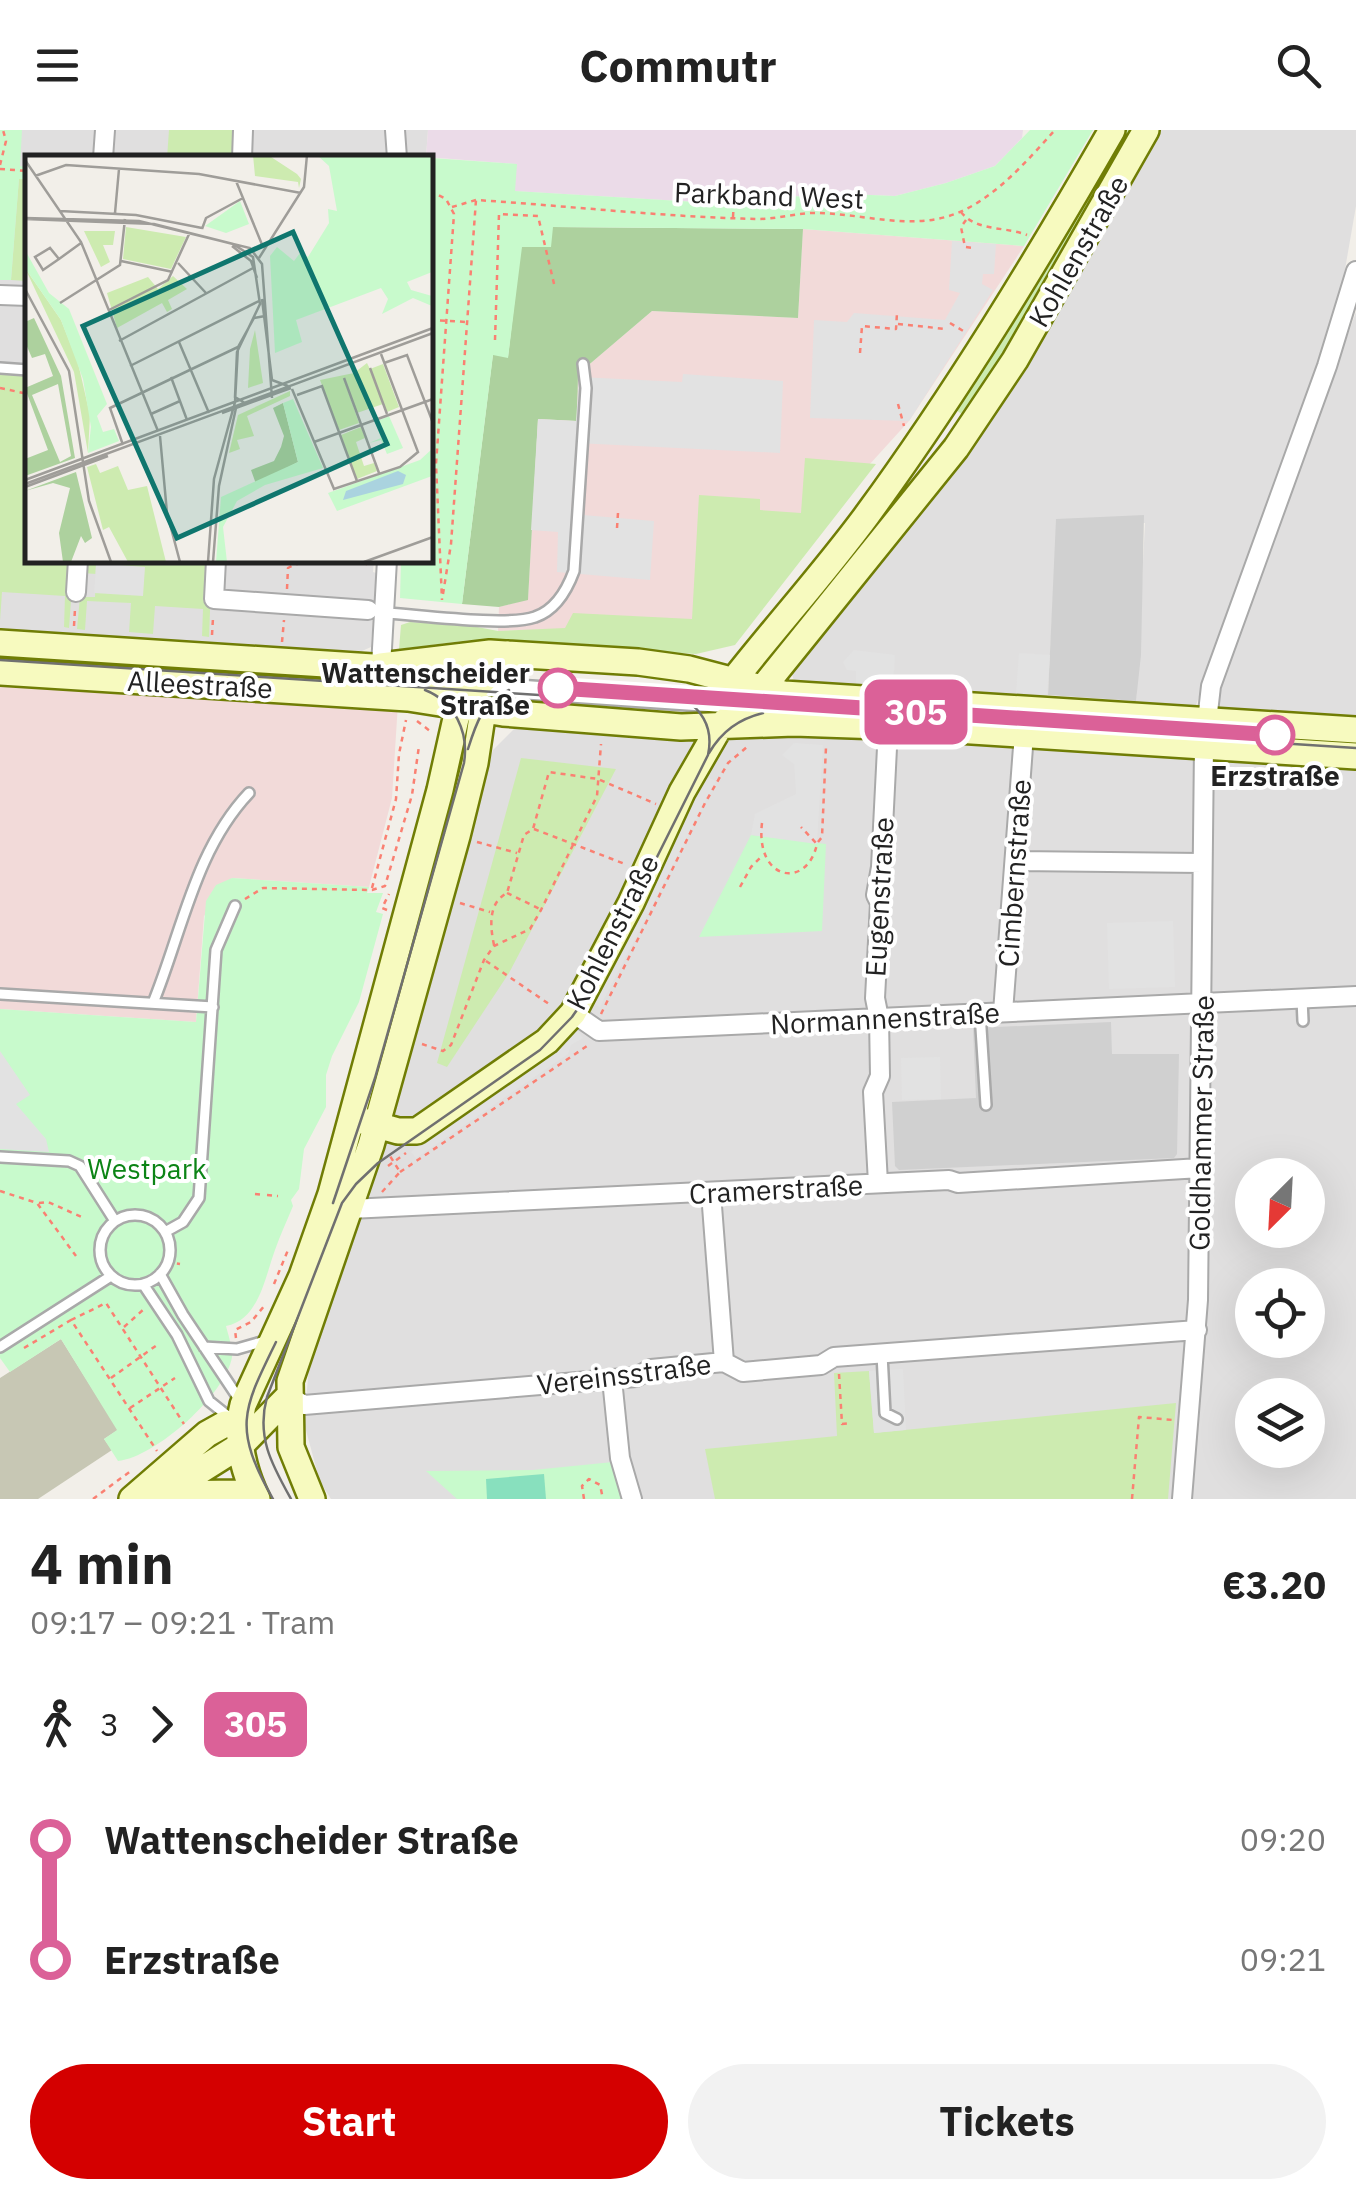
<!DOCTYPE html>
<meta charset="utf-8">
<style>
:root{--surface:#fff;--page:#f2f2f2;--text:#222;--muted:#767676;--accent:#d40000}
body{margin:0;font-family:"IBM Plex Sans",sans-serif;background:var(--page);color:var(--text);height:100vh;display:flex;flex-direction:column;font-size:38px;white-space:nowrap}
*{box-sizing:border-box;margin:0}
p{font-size:32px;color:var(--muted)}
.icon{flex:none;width:55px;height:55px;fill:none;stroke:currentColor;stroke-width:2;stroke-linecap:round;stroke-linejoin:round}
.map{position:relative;height:1369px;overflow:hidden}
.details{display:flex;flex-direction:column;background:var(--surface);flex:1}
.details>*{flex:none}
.badge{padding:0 20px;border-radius:15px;font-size:35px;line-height:65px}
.needle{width:65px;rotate:204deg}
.controls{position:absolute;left:1235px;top:1028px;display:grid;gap:20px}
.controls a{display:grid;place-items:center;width:90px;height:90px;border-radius:50%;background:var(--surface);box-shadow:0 10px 40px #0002;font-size:50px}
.map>.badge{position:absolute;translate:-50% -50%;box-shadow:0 0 0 5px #fff}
.legs{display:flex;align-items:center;gap:15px;height:110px;padding:0 30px;font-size:32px}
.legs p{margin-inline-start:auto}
.head{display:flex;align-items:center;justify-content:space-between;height:170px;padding:0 30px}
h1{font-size:55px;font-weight:800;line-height:75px}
.button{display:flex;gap:20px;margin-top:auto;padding:20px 30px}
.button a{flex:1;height:115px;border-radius:60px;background:var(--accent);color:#fff;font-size:40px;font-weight:800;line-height:115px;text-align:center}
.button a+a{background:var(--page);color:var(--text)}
ul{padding:0 30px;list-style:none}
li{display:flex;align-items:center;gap:35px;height:120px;font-size:38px}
li i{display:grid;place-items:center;width:15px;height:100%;margin:0 12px;background:currentColor}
li i::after{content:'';width:25px;height:25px;margin:-12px;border:8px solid;border-radius:50%;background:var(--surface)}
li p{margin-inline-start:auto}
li:first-child i{background:linear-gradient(#0000 50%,currentColor 0)}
li:last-child i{background:linear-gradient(currentColor 50%,#0000 0)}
header{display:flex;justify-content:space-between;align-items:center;height:130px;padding:0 30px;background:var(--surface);font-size:45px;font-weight:800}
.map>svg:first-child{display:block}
</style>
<header><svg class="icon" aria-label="menu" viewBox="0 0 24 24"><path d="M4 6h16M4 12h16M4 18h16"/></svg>Commutr<svg class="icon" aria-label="search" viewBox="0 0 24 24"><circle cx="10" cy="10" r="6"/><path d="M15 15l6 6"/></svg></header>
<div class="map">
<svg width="1356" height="1369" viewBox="0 0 1356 1369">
<rect width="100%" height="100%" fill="#f2efe9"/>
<!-- residential -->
<path fill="#e0dfdf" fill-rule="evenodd" d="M0 0H428L426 27 382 24V28H28V430H374L373 442 376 443 371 517 362 521 0 504Z
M1156 0H1356V76L1339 174 1195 578 1140 577 1136 571 1145 393 1057 390 1048 565 1038 571 795 554 791 541 940 354Z
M1356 182V592L1220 580 1216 571Z
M521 592 1069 616 1356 636V1369H331L320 1352 304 1293 310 1225 493 620ZM1252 1045H1308V1100H1252ZM1252 1155H1308V1210H1252ZM1252 1265H1308V1320H1252Z"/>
<!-- commercial -->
<path fill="#f2dad9" d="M803 99 1024 116 909 291 869 335 739 494 498 501 499 477 528 469 538 289 576 291 578 244 652 181 798 188Z
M0 548 398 573 392 668 369 757 232 748 204 786 196 892 0 879Z"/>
<!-- industrial -->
<path fill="#ebdbe8" d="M428 0H1023L1022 8 995 36 946 53 895 66 824 63 822 68 764 64 763 76 514 61 516 34 426 27Z"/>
<!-- religious -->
<path fill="#d0d0d0" d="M1144 385 1141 525 1136 571 1048 565 1056 389Z
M1111 892 1112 924H1179L1177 1024 1174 1028 899 1040 895 1036 892 972 976 968 973 898Z"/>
<!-- construction -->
<path fill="#c7c7b4" d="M61 1209 118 1300 104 1309 112 1320 38 1369H0V1248Z"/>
<!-- grass -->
<path fill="#cdebb0" d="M169 0H238L236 27 167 28Z
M1122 0H1138L967 288 952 277Z
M19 48 27 49V151L11 150Z
M0 232 27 234 28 430H74L69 498 64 497 65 466 2 462 0 491Z
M805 328 876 334 735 515 696 524 471 510 399 519 401 495 410 492 472 496 498 501 565 498 573 483 692 489 699 365 760 369V380L801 383Z
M84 430H212L209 507 202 506 203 479 155 476 153 504 129 502 131 473 87 471 85 500 77 499 80 467H95L96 444 83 443Z
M521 628 616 639 509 843 447 937 437 933Z
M869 1241 874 1303 1176 1273 1168 1369H715L705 1319 837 1306 834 1243Z"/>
<!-- forest -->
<path fill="#add19e" d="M552 97 803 99 798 188 652 181 578 244 577 291 538 289 528 470 499 477 462 474 493 224 508 227 521 116Z"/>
<!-- park -->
<path fill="#c8facc" d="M0 0H22L20 36 27 37V49H19L11 150H0Z
M1030 0H1093L1024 116 803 99 553 97 551 117H522L508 228 493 225 462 474 400 468 401 430H430V28L403 26 517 34 515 61 763 76V64L822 68 823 63 895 66 946 53 995 36Z
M751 705 826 714 822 801 699 807Z
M232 748 369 757 367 763H383L376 782 383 784 359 872 332 926 326 945V977L304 1019 299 1059 291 1070 293 1076C287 1091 280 1105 275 1120 265 1147 259 1190 226 1196 228 1204 233 1219 232 1227 226 1264 156 1327 118 1331L104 1309 117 1300 61 1209 10 1242 0 1228V879L196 892 206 771 216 755Z
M613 1332 622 1369H457L426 1341 533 1340Z"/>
<!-- pitch -->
<path fill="#88e0be" d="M544 1344 546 1369H487L486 1349Z"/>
<!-- parking -->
<path fill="#e2e2e2" d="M952 111 996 114 994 144H983L982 154 993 160 909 291 810 288 814 190 847 192 854 183 945 190 960 163 949 160Z
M683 244 783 251 780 323 576 313 571 384 654 391 650 450 557 442 558 402 531 400 538 289 576 291 579 247 682 252Z
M96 433 145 437 143 466 94 463Z
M854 520 895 525 893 556 856 554V541L847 540 843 532Z
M1019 523 1050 525 1047 565 1016 563Z
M794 613 823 615 817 714 751 705 755 684 796 664 794 634 782 625Z
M705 646 716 651 600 877 590 872Z
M1173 791 1175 857 1109 859 1107 793Z
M575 898 583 908 571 915 568 924 416 1028 411 1022 421 1012Z
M0 921 30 965 16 974 46 1009 49 1022 0 1019Z
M940 927 941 969 902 970 901 928Z
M903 1239 906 1300 874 1303 869 1241Z"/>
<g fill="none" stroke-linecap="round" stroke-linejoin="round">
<defs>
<path id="lane" d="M0 238 28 240
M386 483C419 485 508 497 535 487 556 480 567 460 574 441L586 258 583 234
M489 553 727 570
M402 555 441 558
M482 561 731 578
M746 579 791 582
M0 864 213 877
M1302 869 1303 891
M153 873C182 802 195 720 249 663
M980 883 986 975
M0 1027 69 1031 80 1036 115 1091
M100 1120a35 35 0 1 1 70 0a35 35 0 1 1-70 0Z
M165 1102 183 1092 199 1068 216 820 235 776
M160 1144 183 1185 239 1269
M143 1154 177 1205 209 1271 229 1287
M0 1217 111 1146
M204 1217 237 1219 265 1211
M882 1224 885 1283 897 1289"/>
<path id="street" d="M395 0 397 28
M103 28 105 0
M242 28 243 0
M0 165 28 166
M216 430 214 469 368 480
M76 462 78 430
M381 536 387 430
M1207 591 1211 556 1327 236 1356 141
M1015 731 1202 733
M1003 882 1024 604
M573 883 599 901 1356 866
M878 1053 873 962 880 946 879 888 875 868 880 773 876 765 881 737 888 598
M711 1063 724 1232
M350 1079 949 1050 958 1053 1200 1038
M612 1249 620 1328 632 1369
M289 1266 304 1275 636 1247 651 1239 724 1232 743 1242 821 1235 834 1227 1197 1200
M1182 1369 1198 1170 1204 616"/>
<path id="secondary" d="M0 513 419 540 453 551 478 574
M381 536 490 523 638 532 689 539 784 564 1356 600
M0 542 408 568 503 583 681 597 794 593 910 597 1356 626
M729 562 733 551C777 495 825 442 867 385 957 262 1036 132 1112 0
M352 988 398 1001H417L547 911 573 883 631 773 682 662 720 596 761 560 956 318 1015 230 1146 0
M166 1364 237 1363 251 1369
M132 1369 207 1304 225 1294 254 1298
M155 1369 241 1315 289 1266
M257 1369C243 1340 235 1307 243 1275L302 1146 331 1064 440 660 459 575 508 524
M312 1369 291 1317 290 1251 371 1015 457 706 475 633 483 580"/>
</defs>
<!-- lane casing -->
<use href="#lane" stroke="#a9a9a9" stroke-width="14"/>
<!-- street casing -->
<use href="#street" stroke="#a9a9a9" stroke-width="22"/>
<!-- secondary casing -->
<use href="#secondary" stroke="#707d05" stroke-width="30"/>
<!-- path -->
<path stroke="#fa8072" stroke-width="2.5" stroke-dasharray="5 5" stroke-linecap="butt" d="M0 35 6 11 3 0
M0 39 28 41
M430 61 446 69 454 84 436 334 442 470
M452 77 476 70C570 76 664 87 758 89 779 89 799 82 819 83 862 84 907 99 949 86 991 73 1026 32 1055 0
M961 82C977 102 1005 96 1027 105
M733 87 735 53
M966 90 961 97 965 117 974 118
M430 190 467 192
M950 193 965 202
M898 194 946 199
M495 210 499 84 538 86 555 158
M860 223 862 196 896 199 897 183
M0 258 28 264
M898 274 904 296
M617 398 618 383
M287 459 288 438C309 426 343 433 367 434
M443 464 451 414 476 70
M74 496 75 479
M212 505 213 488
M282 512 284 490
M417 591 430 601
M762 693C755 751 807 760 817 714L801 697
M534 699 625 734
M477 712 517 723
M818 712 822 707 826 617
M740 757 751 737 762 726
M372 758 396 669 399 624 406 590
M507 763 540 779
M245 769 263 758 372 760 385 756 412 665 419 616
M460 773 490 782
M387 780 382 778 389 764
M494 815C490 796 488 773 507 763L524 705 533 699 549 642 598 649 656 674
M486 831 549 874
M601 884 705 673 728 633 747 617
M422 914 443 921 451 915 484 830 494 816 530 799 541 780 597 666 601 614
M388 1036 406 1023
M400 1042 590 914
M0 1061 37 1073 76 1126
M382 1062 400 1042 390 1026
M255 1064 264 1065
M267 1065 278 1066
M39 1073 48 1072 84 1088
M167 1132 180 1134
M274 1154 288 1120
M71 1190 106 1173 184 1294
M124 1197 144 1179
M236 1208 235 1200 251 1192 265 1175
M24 1218 71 1190 157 1321
M839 1244 842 1294 851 1293
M111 1248 157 1215
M130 1278 175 1248
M93 1369 132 1340
M584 1369 582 1356 589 1349 600 1355 603 1369
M1132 1369 1139 1287 1173 1290"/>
<!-- lane -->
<use href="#lane" stroke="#fff" stroke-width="9"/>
<!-- street -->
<use href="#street" stroke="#fff" stroke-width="18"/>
<!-- secondary -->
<use href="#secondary" stroke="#f7fabf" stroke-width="25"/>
<!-- tram -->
<path stroke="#707070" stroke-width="2.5" d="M0 530 1356 618
M468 619C476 593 483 572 509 560
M709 623C722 601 739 589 763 583
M333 1073 375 948 464 633C469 602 455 572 425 560
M273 1369C233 1298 242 1281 276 1212
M291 1369C272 1335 256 1307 267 1267L342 1073 356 1054 378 1033 540 920 572 887 590 861 708 625C713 602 706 584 686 570"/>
</g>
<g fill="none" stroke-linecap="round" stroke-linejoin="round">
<defs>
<path id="line-1" d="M558 558 1275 605"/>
</defs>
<!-- line-1 casing -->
<use href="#line-1" stroke="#fff" stroke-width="22"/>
<!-- line-1 -->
<use href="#line-1" stroke="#db6198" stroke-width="15"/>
</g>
<!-- markers -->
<g fill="#fff" stroke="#db6198" stroke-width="5">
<circle cx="558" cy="558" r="18"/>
<circle cx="1275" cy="605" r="18"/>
</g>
<g text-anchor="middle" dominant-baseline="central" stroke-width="8" stroke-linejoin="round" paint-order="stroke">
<!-- street labels -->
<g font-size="28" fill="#222" stroke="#fff">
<text transform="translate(769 65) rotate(2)">Parkband West</text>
<text transform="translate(1078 121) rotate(-60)">Kohlenstraße</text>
<text transform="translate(200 554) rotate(3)">Alleestraße</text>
<text transform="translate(1014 743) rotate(-86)">Cimbernstraße</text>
<text transform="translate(879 767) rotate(-87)">Eugenstraße</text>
<text transform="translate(612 802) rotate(-63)">Kohlenstraße</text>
<text transform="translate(885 888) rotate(-3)">Normannenstraße</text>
<text transform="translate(1201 993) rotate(-89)">Goldhammer Straße</text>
<text transform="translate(776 1059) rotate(-3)">Cramerstraße</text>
<text transform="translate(624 1244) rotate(-7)">Vereinsstraße</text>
</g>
<!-- stop labels -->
<g font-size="28" font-weight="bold" fill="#222" stroke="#fff" text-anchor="end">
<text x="530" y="542">Wattenscheider<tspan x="530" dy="32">Straße</tspan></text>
<text x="1275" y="645" text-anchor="middle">Erzstraße</text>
</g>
<!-- park labels -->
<g font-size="28" fill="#0c8416" stroke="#fff">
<text x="147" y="1038">Westpark</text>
</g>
</g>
<!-- overview -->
<g transform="translate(25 25)">
<rect width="408" height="408" fill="#f2efe9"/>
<path d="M228 0H243L272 19 276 24 274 33 273 27 230 21ZM101 72 161 82 146 114 98 104ZM59 76H90L88 90H78L85 107 76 112ZM0 113 36 165 53 208 65 260 63 298 49 217ZM148 121 162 134 143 145 147 154 142 157 137 148 92 173 82 138 123 122 133 134ZM230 175 238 228 223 233 225 194ZM342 208 345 214 358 209 374 252 362 257 358 249 332 258 318 222 334 268 314 275 295 225 329 218ZM265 236V241L222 261 229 281 212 285 215 294 204 298 213 260ZM336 272 340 283 331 287 339 311 349 308 352 316 332 324 316 280ZM71 309 75 318 93 311 103 335 122 331 141 407H103L84 372 78 375 62 312Z" fill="#cdebb0"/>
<path d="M9 163 36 221 50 303 0 321V304L23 295 0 233 28 221 20 199 7 203 0 187V167ZM33 229 46 301 35 307 7 240ZM258 248 273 307 231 329 226 315 249 306 256 292 259 281 248 253ZM51 317 67 383 60 388 56 381 46 407H38L34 378 45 333 28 328 0 336Z" fill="#add19e" fill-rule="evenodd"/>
<path d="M292 0H407V117L382 127 386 135 407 141V151L388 143 357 159 363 144 356 133 271 165 277 187 250 198 245 101 252 92 269 106 275 98 283 102 304 68 303 54 312 56 304 11ZM215 46 224 69 201 78 180 71ZM0 95 24 138 44 154 82 249 72 261 78 277 89 274 94 286 63 298 66 272 58 224 36 165 0 113ZM268 244 298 313 240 330 212 346 198 372 202 407H191L196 342 273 307 258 248ZM364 261 378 293 362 299 356 285 344 288 356 283 350 267ZM407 294V321L312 356 303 338 395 305Z" fill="#c8facc"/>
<path d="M373 316 381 320 378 329 318 345 321 336Z" fill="#aad3df"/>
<path fill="none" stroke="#9f9d99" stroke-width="2.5" d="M0 5 56 87 133 276M10 21 41 10 174 19 276 38M211 26 238 92M35 56 111 60 177 73M90 58 94 14M0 63 114 66 225 93 237 109 247 243M0 64 129 69 208 89 228 102 235 149 212 197 210 242 220 248M177 74 181 63 218 43M207 91 226 106 232 123M234 103 279 32 282 0M34 104 25 93 10 102 18 115 34 104 56 88M96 106 148 117M153 108 181 138M0 134 44 216 64 346 86 407M237 144 247 225 263 231M35 148 95 110 100 64M84 155 143 125 165 77M94 186 228 113M154 187 184 258M359 208 382 200 408 268M105 211 234 146M345 213 362 259M146 222 162 265M319 223 354 318M267 234 309 334 375 312 393 297 356 199M272 240 297 231 332 326M197 258 266 233M126 259 155 246M135 281 142 358 155 407M289 287 408 244M98 290 85 253 213 192M0 325 408 173M0 329 408 178M0 332 83 301M183 407 189 324 210 247 213 192 229 163 240 161M188 407 194 331 211 253M339 407 408 382"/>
<path fill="#0f766e" fill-opacity="0.15" stroke="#0f766e" stroke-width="5" d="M268 77 362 289 152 383 58 171Z"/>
<rect width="408" height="408" fill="none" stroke="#222" stroke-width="5"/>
</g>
</svg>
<div class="controls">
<a><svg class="needle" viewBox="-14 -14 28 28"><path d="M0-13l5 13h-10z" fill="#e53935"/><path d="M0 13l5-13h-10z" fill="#767676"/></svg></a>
<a><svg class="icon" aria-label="locate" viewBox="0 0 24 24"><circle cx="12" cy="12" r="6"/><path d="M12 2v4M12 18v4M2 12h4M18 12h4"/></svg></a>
<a><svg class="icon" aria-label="layers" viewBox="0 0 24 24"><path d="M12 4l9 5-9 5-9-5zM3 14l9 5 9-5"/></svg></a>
</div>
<b class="badge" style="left:916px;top:582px;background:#db6198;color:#fff">305</b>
</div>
<section class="details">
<div class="head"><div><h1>4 min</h1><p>09:17 – 09:21 · Tram</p></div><b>€3.20</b></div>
<div class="legs"><svg class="icon" aria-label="walk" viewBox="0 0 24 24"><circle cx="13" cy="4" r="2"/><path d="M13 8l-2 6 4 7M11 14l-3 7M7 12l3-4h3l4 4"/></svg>3<svg class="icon" aria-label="forward" viewBox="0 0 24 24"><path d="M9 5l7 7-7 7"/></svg><b class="badge" style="background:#db6198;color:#fff">305</b></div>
<ul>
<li><i style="color:#db6198"></i><b>Wattenscheider Straße</b><p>09:20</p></li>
<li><i style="color:#db6198"></i><b>Erzstraße</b><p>09:21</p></li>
</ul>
<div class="button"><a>Start</a><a>Tickets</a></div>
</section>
